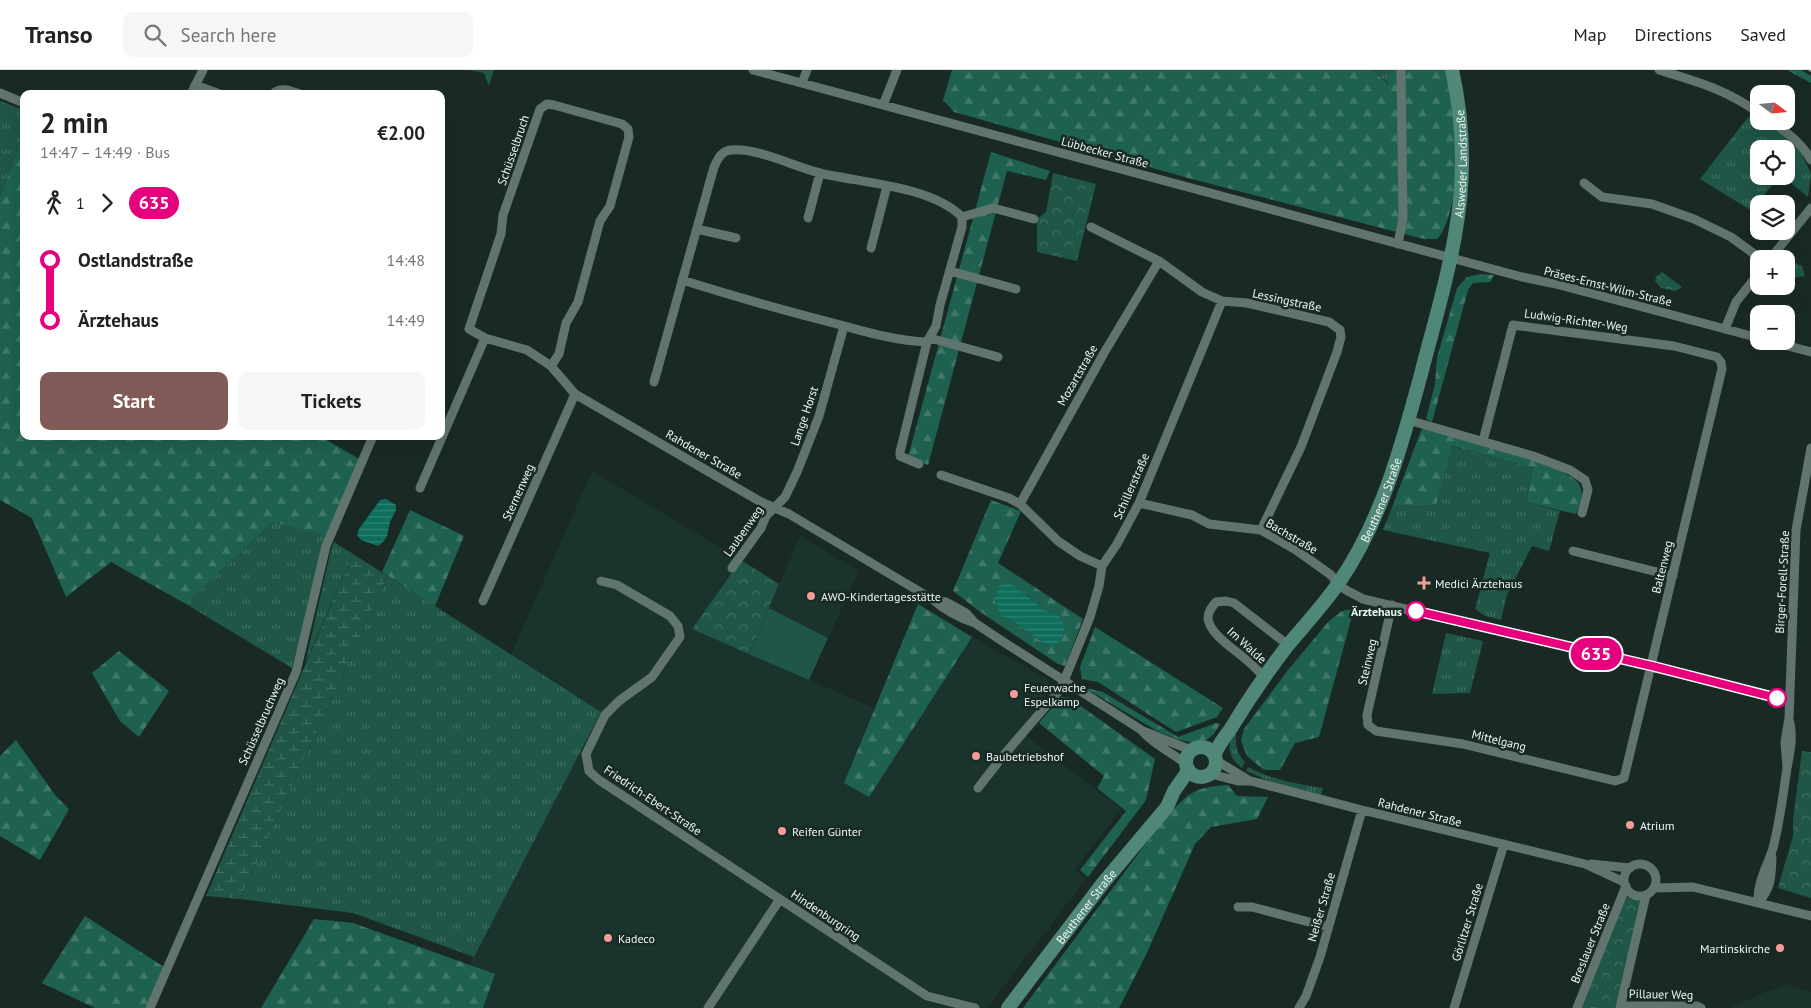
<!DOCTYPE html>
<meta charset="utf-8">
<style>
:root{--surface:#fff;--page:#f6f6f6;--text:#222;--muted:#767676;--line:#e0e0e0;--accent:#815956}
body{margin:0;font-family:"PT Sans",sans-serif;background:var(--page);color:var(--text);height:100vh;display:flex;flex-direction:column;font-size:19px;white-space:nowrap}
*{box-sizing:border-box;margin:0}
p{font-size:16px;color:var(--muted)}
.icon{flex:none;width:28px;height:28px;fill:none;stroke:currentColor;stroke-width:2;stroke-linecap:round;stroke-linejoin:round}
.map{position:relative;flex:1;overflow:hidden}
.drawer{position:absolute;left:20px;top:20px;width:425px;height:350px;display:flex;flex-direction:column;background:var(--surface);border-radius:10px;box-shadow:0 5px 20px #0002}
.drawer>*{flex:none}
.badge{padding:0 10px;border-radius:16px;font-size:18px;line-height:32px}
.needle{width:32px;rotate:106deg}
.controls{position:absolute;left:1750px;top:15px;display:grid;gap:10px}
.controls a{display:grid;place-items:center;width:45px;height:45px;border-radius:10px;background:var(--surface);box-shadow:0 5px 20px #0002;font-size:25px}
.map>.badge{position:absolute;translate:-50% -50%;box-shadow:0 0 0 2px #fff}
.legs{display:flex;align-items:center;gap:8px;height:55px;padding:0 20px;font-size:16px}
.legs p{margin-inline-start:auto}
.headline{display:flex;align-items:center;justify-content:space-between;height:85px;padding:0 20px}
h1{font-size:28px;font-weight:700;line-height:38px}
.action{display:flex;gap:10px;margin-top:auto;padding:10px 20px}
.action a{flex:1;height:58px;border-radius:10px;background:var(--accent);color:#fff;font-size:20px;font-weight:700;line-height:58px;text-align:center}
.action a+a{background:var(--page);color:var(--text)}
ul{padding:0 20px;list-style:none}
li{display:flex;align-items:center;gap:18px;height:60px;font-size:19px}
li i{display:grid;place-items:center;width:8px;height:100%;margin:0 6px;background:currentColor}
li i::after{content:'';width:12px;height:12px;margin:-6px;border:4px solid;border-radius:50%;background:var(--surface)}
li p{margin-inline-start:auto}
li:first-child i{background:linear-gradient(#0000 50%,currentColor 0)}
li:last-child i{background:linear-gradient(currentColor 50%,#0000 0)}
header{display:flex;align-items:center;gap:30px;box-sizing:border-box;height:70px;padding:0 25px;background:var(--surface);border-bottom:1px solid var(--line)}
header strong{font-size:24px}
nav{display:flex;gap:28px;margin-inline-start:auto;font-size:18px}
.search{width:350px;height:45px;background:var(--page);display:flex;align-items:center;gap:12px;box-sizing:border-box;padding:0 18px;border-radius:10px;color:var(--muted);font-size:19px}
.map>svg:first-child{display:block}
</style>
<header>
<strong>Transo</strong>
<div class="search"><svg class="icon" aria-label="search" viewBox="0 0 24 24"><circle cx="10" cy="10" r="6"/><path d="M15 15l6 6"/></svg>Search here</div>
<nav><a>Map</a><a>Directions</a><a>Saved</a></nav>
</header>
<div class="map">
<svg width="1811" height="938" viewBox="0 0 1811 938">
<defs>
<pattern id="grass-tufts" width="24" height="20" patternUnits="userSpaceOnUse" patternTransform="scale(1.25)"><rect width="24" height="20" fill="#1f5648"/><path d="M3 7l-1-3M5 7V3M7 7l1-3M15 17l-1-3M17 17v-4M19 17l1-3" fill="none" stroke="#406f63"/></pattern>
<pattern id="forest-firs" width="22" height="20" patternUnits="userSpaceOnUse" patternTransform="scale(1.25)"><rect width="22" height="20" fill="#1f6151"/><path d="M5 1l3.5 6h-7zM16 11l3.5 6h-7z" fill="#40786a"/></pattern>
<pattern id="wetland-marsh" width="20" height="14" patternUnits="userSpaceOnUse" patternTransform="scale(1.25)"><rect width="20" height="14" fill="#1f5648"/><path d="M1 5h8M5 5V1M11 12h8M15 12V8" fill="none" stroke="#406f63"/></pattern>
<pattern id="park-crowns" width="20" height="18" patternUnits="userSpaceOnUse" patternTransform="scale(1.25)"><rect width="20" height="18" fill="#1f5648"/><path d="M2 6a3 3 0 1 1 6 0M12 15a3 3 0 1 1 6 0" fill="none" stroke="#406f63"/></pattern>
<pattern id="water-rules" width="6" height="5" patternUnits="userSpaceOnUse" patternTransform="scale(1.25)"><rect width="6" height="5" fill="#0d6f5b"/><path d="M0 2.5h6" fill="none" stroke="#308473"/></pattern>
</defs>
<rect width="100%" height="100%" fill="#192a25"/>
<!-- built -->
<path fill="#1a342d" d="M592 401 741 490 692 559 874 638 844 713 869 726 972 567 1049 610 1045 625 1022 657 1025 665 1121 739 1074 800 1086 809 987 938H483L495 904 470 895 601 642 511 585Z
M800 466 859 501 828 568 769 538Z
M1787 914 1811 922V938H1732V936Z"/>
<!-- grass -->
<path fill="url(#grass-tufts)" d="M1372 0H1390L1389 14Z
M0 31 24 40V63L0 128Z
M1752 42 1759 47V51H1764L1784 66 1801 82 1811 104 1808 127 1782 106H1786V79H1759V106H1779L1752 141 1700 109Z
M1451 376 1533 398 1526 432 1560 441 1549 481 1532 476 1507 525 1501 550 1485 546 1475 539 1490 483 1383 460 1393 435H1436Z
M272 452 328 467 324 475 292 598 186 534Z
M334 472 353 484 305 594 331 480Z
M388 506 601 642 474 887 353 843 240 829Z
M1446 563 1483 571 1470 623 1432 624Z
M1234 662 1236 664C1235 676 1237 684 1245 692L1242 698C1229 688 1226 677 1234 662Z
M1248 697C1272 710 1296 714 1323 718L1321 725 1269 711 1246 701Z"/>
<!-- forest -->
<path fill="url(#forest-firs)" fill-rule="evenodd" d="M952 0H1372L1388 14 1390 0H1449C1452 17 1455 33 1457 50 1460 76 1456 152 1437 169H1424L1188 108 954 42 943 30Z
M1787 0H1801L1811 6V13Z
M24 63V366H320L361 390 328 467 272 452 186 534 111 492 66 527 32 448 0 430V128Z
M991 82 1050 101 1046 110 1007 101 928 395 908 387Z
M1480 204 1494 205 1490 212 1473 213 1468 220 1432 352 1426 349 1435 314 1437 288 1457 218 1467 207Z
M1422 358C1451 366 1566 393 1579 414 1585 423 1579 435 1576 444L1526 432 1533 398 1452 376 1436 435H1393Z
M991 430 1021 441 998 493 1083 549 1065 596 1058 594 979 541 953 521ZM1016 517 1043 539 1059 546 1044 573 1011 550 1000 546 995 530Z
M410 440 464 466 435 536 382 502Z
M918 534 972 567 869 727 844 713Z
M1354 539 1319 667 1295 673 1280 700H1264L1247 686 1241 671 1244 659 1288 600 1329 551 1342 541Z
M1095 557 1223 638 1217 647 1176 662 1098 612 1082 609 1080 597Z
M119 581 169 621 139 667 120 651 92 603Z
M1085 618 1103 622 1178 667 1216 653 1220 654 1214 664 1206 670 1190 672 1180 670 1157 661Z
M1061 627H1068L1155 689 1146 730 1088 807 1080 800 1126 741 1097 718 1104 706 1039 653Z
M16 670 55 725 69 739 40 790 0 766V686Z
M1228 715 1237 726 1268 727 1257 749 1211 757 1195 774 1146 885 1119 938H1023L1165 748C1189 723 1193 717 1228 715Z
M85 846 164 897 145 938H95L42 913Z
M314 849 353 853 495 904 483 938H261Z"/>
<!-- wetland -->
<path fill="url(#wetland-marsh)" d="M353 484 388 506 240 829 206 826Z"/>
<!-- park -->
<path fill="url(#park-crowns)" d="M469 0H494L489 16 484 3Z
M1053 103 1096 114 1077 191 1037 182V149L1046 142Z
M1791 191 1802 196 1805 206 1786 209V196Z
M1662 202 1682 217 1676 221 1661 218 1655 211 1656 207Z
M741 490 779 514 749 584 692 559Z
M1802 681 1811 682V828L1778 818 1793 766V749Z
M1626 827 1642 831 1617 938H1582Z"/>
<!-- pitch -->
<path fill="#1f5648" d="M769 538 828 568 809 610 749 584Z"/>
<!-- water -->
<path fill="url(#water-rules)" d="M386 429 396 435V440L390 452 387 466 384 471 378 476 361 470 357 465 359 459 380 430Z
M1007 513 1016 517 1043 539 1059 546 1065 557 1061 571 1053 575 1044 573 1011 550 1000 546 995 530 999 516Z"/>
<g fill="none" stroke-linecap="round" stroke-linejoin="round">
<!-- minor -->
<path stroke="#61746e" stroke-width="9" d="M753 0 1522 207 1556 214 1759 268
M1659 0C1698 12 1725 19 1759 43
M802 13 807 0
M195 15 220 24
M0 23 24 33
M191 24 203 0
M273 24C280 16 291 21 300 24
M883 35 897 0
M1771 51C1786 62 1802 73 1811 90
M1584 113 1602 127 1652 134 1694 149 1731 167 1761 189
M962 147 993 138 1034 149
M808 148 820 103
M1091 157 1159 191 1202 222 1222 231 1247 233 1329 252 1340 260 1341 267 1337 282 1301 377 1261 460
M697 159 736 168
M1398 174 1403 148 1401 0
M871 178 887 116
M1770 189 1811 138
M950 201 1016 219
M682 210C733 226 785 241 837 254 866 262 897 271 927 272
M1725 259 1736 232 1759 203
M930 268 998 287
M1769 271 1811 282
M551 296 559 284 566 253 578 232 600 151 610 136 629 67 628 59 622 54 554 35 547 34 540 39 503 145 501 164 469 259 485 268 527 280 551 296 575 324 761 432 789 444 932 529C945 540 959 548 975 553
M654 312 714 97C718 89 721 81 731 80 756 77 795 97 820 103 861 113 932 116 962 147V157L940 235 936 256 927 272 900 382V386L919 394
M1408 350 1533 386 1570 400 1585 410 1588 420 1582 443
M941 405 1009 428 1020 434
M420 418 485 268
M1139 433 1192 445 1209 454 1261 460 1296 480 1331 505 1338 514 1346 520 1363 529 1790 630
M1573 481 1673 506
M1102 496 1080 486 1058 471 1020 434 1104 283 1159 191
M732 498 761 458 766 446 785 427 797 402 819 346 844 256
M601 511 617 515 670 546 678 556 680 567 652 607 619 631 605 645 586 684 589 701 599 710 927 926 975 938
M934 530 946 532 966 543 975 553 1002 571 1143 661 1191 680
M483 531 575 324
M1392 535 1367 645 1368 655 1376 661 1463 674 1615 711 1624 708 1722 299 1721 292 1717 287 1674 276 1513 255 1483 371
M1264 607C1259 602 1255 597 1250 593 1239 582 1209 565 1208 548 1208 541 1212 537 1216 532L1226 531 1234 533 1288 575
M1143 662C1157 677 1170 681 1186 694
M1217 691 1250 711
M1787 698 1785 672 1789 648 1796 460 1811 378
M1211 704 1238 711H1251L1362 740 1585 794 1624 812
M978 718 1003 686 1057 623 1064 611 1090 547 1099 516 1102 496 1117 474 1139 433 1222 231
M1591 794 1630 798
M1624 810a16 16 0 1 1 32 0a16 16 0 1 1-32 0Z
M1654 818 1693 817 1811 846
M1758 833C1757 812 1767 797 1773 778 1780 751 1783 725 1787 698 1790 682 1793 670 1790 653
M1758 833C1772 817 1771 807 1772 787
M1238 837H1252L1328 857
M1621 936H1697L1701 938
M150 938 296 602 326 476 373 366
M708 938 780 829
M1299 938 1306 926 1320 887 1362 740
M1454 938 1504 774
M1577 938 1626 816
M1620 938 1646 825"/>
<!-- secondary -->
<g stroke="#508779" stroke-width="14">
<circle cx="1201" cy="692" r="15"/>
<path id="s1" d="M1215 684C1219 673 1227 665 1233 655 1250 627 1268 601 1288 575 1305 555 1323 535 1338 514 1381 452 1401 378 1420 308 1432 260 1447 213 1455 165 1465 111 1464 53 1452 0"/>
<path id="s2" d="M1008 938 1103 813 1167 737 1174 721 1188 701"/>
</g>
<!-- rail -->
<path stroke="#8b9994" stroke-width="2.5" stroke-dasharray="8 4" stroke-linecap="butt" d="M1809 0 1811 1"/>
</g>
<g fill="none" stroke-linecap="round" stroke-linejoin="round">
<defs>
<path id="line-1" d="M1416 541 1656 597 1777 628"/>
</defs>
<!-- line-1 casing -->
<use href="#line-1" stroke="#fff" stroke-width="11"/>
<!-- line-1 -->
<use href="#line-1" stroke="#e6007e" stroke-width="8"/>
</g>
<!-- markers -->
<g fill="#f59c96" stroke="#192a25" stroke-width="2">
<path d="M1421.5 505.5h5v5h5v5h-5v5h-5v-5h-5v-5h5z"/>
<circle cx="811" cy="526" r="5"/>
<circle cx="1014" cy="624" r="5"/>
<circle cx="976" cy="686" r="5"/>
<circle cx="1630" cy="755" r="5"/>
<circle cx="782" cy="761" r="5"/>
<circle cx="608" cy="868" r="5"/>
<circle cx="1780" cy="878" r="5"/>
</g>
<g fill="#fff" stroke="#e6007e" stroke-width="2.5">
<circle cx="1416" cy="541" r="9"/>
<circle cx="1777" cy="628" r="9"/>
</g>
<g text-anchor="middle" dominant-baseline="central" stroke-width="5" stroke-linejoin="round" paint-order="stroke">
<!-- street labels -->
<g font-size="12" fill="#ecf7f3" stroke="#192a25">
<text transform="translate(513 80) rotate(-71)">Schüsselbruch</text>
<text transform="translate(1105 82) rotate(15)">Lübbecker Straße</text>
<text stroke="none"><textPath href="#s1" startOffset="652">Alsweder Landstraße</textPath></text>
<text transform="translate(1608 216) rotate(14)">Präses-Ernst-Wilm-Straße</text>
<text transform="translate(1287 230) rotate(12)">Lessingstraße</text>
<text transform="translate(1576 250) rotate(8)">Ludwig-Richter-Weg</text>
<text transform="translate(1077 305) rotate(-60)">Mozartstraße</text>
<text transform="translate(804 346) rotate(-71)">Lange Horst</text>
<text transform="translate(704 384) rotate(30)">Rahdener Straße</text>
<text transform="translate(1131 416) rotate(-66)">Schillerstraße</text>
<text transform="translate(518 422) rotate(-66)">Sternenweg</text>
<text stroke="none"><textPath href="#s1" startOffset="305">Beuthener Straße</textPath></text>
<text transform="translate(743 461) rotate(-55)">Laubenweg</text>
<text transform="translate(1292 466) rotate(30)">Bachstraße</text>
<text transform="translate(1662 497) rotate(-76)">Baltenweg</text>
<text transform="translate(1782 512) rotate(-87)">Birger-Forell-Straße</text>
<text transform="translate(1247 575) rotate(42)">Im Walde</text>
<text transform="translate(1367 592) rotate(-77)">Steinweg</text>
<text transform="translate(261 651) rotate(-66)">Schüsselbruchweg</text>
<text transform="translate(1499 670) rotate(14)">Mittelgang</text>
<text transform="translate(653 730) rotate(34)">Friedrich-Ebert-Straße</text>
<text transform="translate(1420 742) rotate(14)">Rahdener Straße</text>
<text stroke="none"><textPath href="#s2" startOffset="128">Beuthener Straße</textPath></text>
<text transform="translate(1321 837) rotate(-74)">Neißer Straße</text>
<text transform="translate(826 845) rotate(34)">Hindenburgring</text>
<text transform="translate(1467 852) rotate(-73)">Görlitzer Straße</text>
<text transform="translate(1590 873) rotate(-68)">Breslauer Straße</text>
<text transform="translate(1661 924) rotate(1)">Pillauer Weg</text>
</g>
<!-- poi labels -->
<g font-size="12" fill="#ecf7f3" stroke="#192a25" text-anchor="start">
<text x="1435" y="513">Medici Ärztehaus</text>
<text x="821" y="526">AWO-Kindertagesstätte</text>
<text x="1024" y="617">Feuerwache<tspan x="1024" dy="14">Espelkamp</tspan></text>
<text x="986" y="686">Baubetriebshof</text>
<text x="1640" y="755">Atrium</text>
<text x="792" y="761">Reifen Günter</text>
<text x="618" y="868">Kadeco</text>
<text x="1770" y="878" text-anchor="end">Martinskirche</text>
</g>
<!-- stop labels -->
<g font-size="12" font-weight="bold" fill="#ecf7f3" stroke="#192a25" text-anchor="end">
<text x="1402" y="541">Ärztehaus</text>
</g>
</g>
</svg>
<div class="controls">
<a><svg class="needle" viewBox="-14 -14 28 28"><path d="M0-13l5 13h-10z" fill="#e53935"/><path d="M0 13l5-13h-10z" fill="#767676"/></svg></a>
<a><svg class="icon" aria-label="locate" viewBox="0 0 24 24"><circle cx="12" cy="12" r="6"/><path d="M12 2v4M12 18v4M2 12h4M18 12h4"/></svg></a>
<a><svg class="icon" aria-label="layers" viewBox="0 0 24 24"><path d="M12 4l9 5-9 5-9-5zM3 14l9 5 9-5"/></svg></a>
<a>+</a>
<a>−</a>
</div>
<b class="badge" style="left:1596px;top:584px;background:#e6007e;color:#fff">635</b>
<section class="drawer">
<div class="headline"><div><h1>2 min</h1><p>14:47 – 14:49 · Bus</p></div><b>€2.00</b></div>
<div class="legs"><svg class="icon" aria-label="walk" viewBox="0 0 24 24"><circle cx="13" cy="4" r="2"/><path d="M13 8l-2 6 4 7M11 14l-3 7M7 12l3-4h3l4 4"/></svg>1<svg class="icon" aria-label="forward" viewBox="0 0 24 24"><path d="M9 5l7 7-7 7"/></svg><b class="badge" style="background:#e6007e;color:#fff">635</b></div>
<ul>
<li><i style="color:#e6007e"></i><b>Ostlandstraße</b><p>14:48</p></li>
<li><i style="color:#e6007e"></i><b>Ärztehaus</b><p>14:49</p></li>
</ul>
<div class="action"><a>Start</a><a>Tickets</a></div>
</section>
</div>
